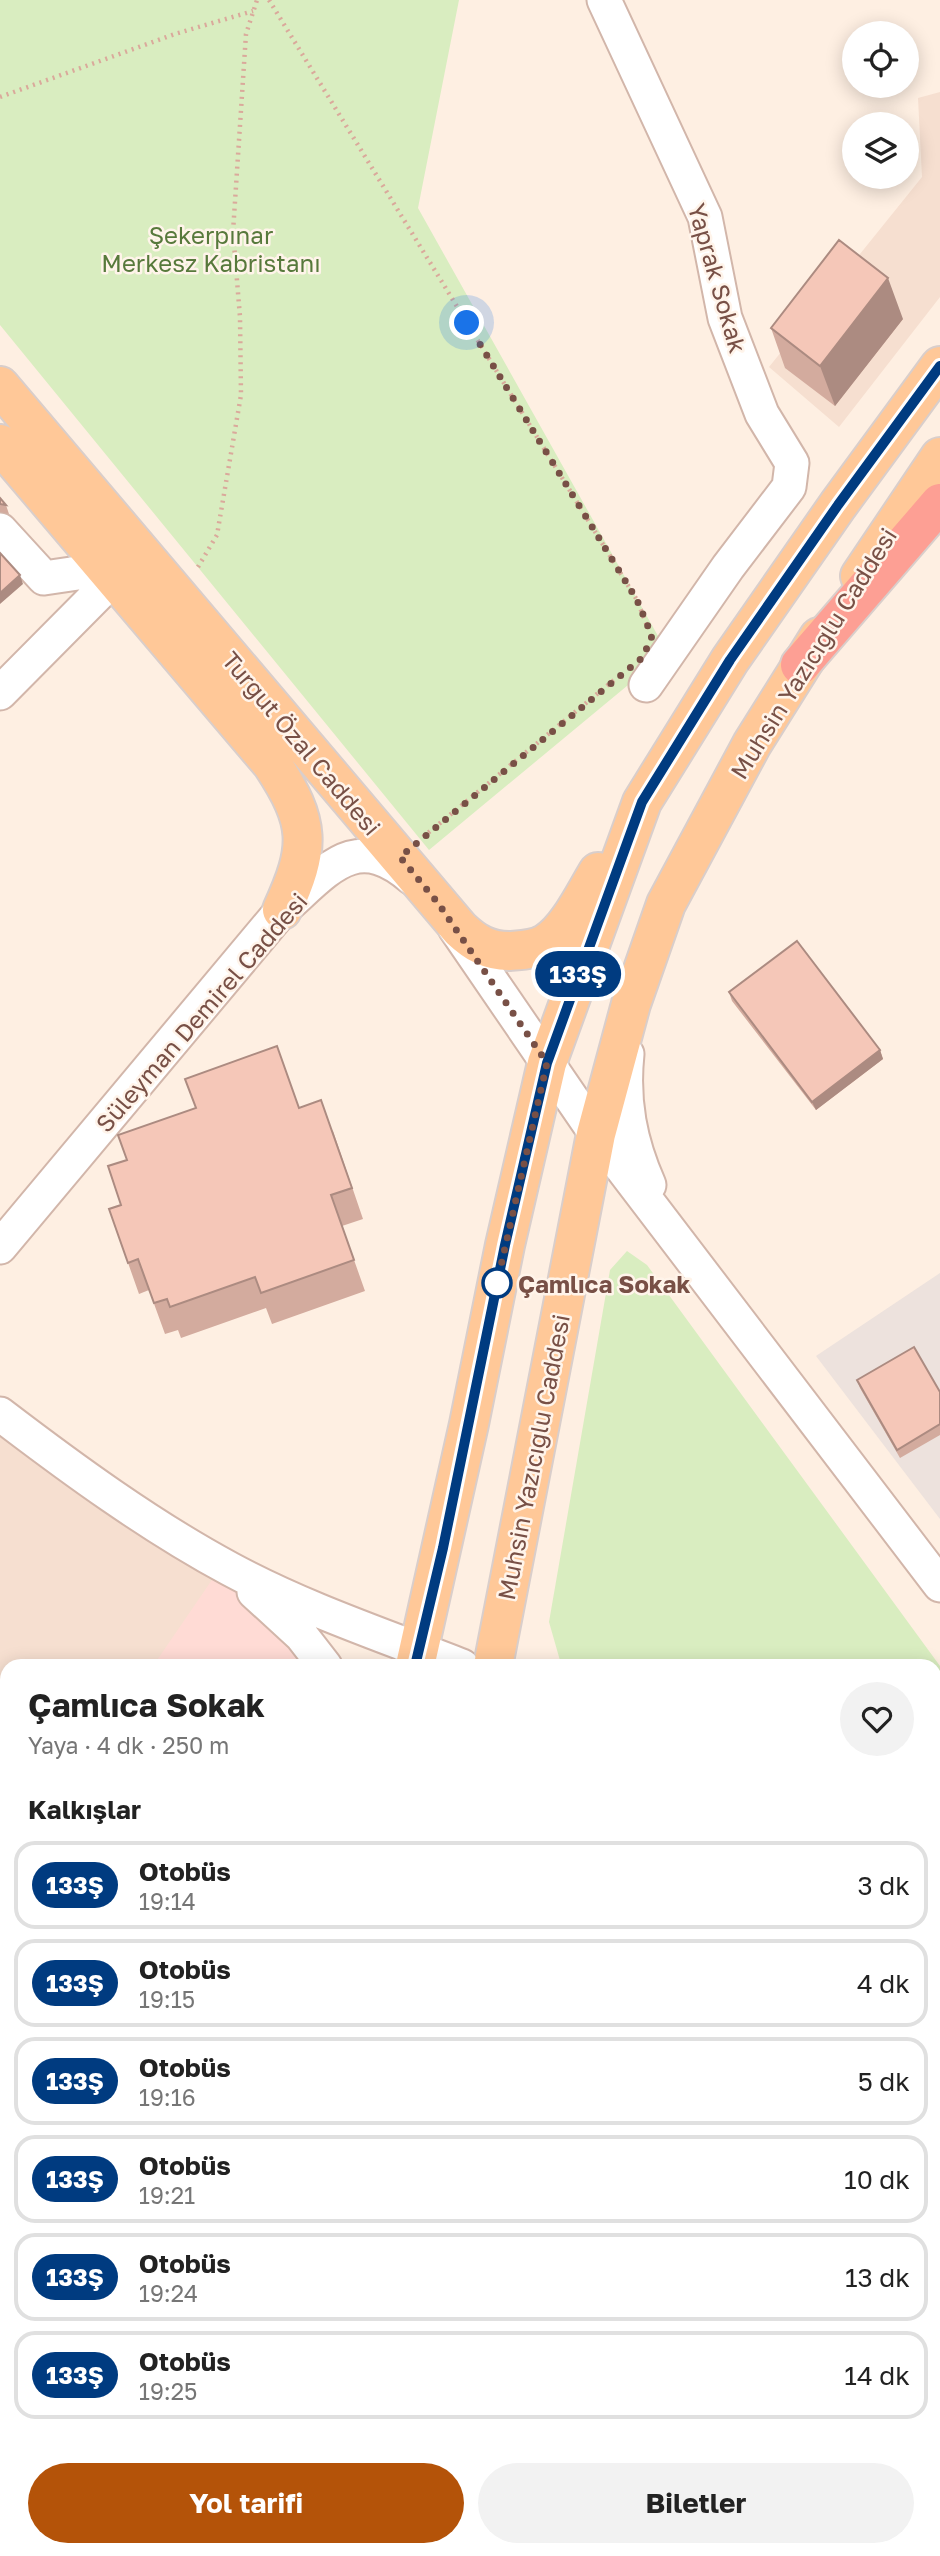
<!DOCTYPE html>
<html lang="tr">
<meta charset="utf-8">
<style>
:root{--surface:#fff;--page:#f2f2f2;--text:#222;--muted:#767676;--line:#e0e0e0;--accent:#b45309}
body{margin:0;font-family:"Golos Text",sans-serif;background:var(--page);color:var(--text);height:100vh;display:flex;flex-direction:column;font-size:26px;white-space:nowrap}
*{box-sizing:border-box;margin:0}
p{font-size:23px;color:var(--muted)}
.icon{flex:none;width:38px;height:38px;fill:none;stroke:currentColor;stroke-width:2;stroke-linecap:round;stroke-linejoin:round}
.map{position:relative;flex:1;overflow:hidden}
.drawer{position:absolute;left:0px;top:1659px;width:942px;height:898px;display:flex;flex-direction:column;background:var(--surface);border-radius:21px 21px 0 0;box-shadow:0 4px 18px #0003}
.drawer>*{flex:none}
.badge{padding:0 14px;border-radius:23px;font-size:24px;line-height:46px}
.tools{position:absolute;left:842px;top:21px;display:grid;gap:14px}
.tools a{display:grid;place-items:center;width:77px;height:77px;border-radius:50%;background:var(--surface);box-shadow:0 4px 18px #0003;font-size:35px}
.you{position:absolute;width:35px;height:35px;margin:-18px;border:5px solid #fff;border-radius:50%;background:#1a73e8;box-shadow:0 0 0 10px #1a73e833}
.map>.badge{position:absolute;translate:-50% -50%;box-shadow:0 0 0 4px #fff}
h2{padding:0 28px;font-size:26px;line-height:63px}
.round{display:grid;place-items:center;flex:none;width:74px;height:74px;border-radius:37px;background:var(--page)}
.head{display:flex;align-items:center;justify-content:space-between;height:119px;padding:0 28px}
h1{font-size:33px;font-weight:700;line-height:52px}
.cta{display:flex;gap:14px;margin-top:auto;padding:14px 28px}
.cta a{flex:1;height:80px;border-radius:42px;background:var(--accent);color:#fff;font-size:28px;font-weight:700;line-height:80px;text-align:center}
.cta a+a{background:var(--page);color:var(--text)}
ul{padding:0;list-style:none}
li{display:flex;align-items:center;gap:21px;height:88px;margin:0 14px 10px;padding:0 14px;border:4px solid var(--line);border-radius:21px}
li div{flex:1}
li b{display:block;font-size:26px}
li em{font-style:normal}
li .badge{min-width:77px;font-weight:700;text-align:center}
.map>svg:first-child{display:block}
</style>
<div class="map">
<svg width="940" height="2556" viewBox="0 0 940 2556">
<rect width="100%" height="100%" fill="#feefe2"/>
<!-- residential -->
<path fill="#f6dfd0" d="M940 92V297L839 427 769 367 922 177 918 98Z
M0 1412 220 1578 156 1666H7V1686L0 1681Z"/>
<!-- commercial -->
<path fill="#ffdbd5" d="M216 1574 270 1623 315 1666H153Z
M0 1681 7 1685V2393L0 2400Z"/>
<!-- industrial -->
<path fill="#ede2dd" d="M940 1273V1519L816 1356Z
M935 1904 940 1906V2556H886L885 2550H934Z"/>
<!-- green -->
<path fill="#d9edc0" d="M0 0H459L418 208 658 636 645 671 429 850 0 325Z
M627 1251 647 1265 940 1666V1831L934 1829V1666H563L561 1664 549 1622 610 1270Z"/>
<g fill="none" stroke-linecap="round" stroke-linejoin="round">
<defs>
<path id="minor" d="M604 0 705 217 725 318 762 414 792 463 789 487 728 567 646 685
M0 530 44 578 105 569
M0 693 113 579
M455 928 596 1134 940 1585
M627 1054C622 1101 630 1142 649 1185
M0 1247 282 910C327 871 355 829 412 878
M0 1414C72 1469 150 1526 230 1569 304 1609 385 1636 462 1666
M254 1592 301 1635 325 1666
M0 2076 7 2080
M0 2366 7 2370
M0 2426 7 2418
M487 2550 493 2556
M147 2556 152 2550"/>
<path id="major" d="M0 386 460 929C475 943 488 951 509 951 520 950 536 950 546 943 568 930 585 893 598 872
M0 444 272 764C311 823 311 847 282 910
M860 576 940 457
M415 1666 469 1424 505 1245 547 1063 642 802 730 660 838 505 940 366
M493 1666 596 1134 631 1004 666 904 752 744 819 637
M934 1863 940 1866
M0 2477 7 2469
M10 2556 16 2550"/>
<path id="highway" d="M800 665 940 503"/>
</defs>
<!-- minor casing -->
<use href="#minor" stroke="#d2b6aa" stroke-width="37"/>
<!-- major casing -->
<use href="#major" stroke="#d9cecb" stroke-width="42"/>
<!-- highway casing -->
<use href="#highway" stroke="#d9cecb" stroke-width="42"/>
<!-- path -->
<path stroke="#daa99b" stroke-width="4.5" stroke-dasharray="2 5" stroke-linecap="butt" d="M269 0 637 600 648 628
M0 97 175 34 253 11
M198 567 217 535 241 395 240 317 233 232 246 34 257 0
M423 837 614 680"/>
<!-- minor -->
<use href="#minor" stroke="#fff" stroke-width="33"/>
<!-- major -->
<use href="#major" stroke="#ffc898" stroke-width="38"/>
<!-- highway -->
<use href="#highway" stroke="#fd9f94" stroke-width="38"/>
</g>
<!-- wall -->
<path fill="#d3ab9e" d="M903 319 835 406 785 368 771 328Z
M0 498 6 505 9 514 0 512Z
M729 992 880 1050 883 1059 816 1110 732 1001Z
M299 1108 333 1131 363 1219 342 1226 365 1291 272 1324 266 1308 181 1338 178 1330 165 1334 149 1290 139 1294 109 1209 121 1205Z
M857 1380 940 1392V1435L900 1458 860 1388Z"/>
<!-- shaded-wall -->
<path fill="#ac8b81" d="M888 278 903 319 835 406 820 366Z
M20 575 23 584 0 604V593Z
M880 1050 883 1059 816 1110 812 1102Z"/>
<!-- building -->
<path fill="#f5c7b8" stroke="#ac8b81" stroke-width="2" d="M839 240 888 278 820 366 771 328Z
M0 498 6 505 0 504Z
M0 553 20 575 0 593Z
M797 941 880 1050 812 1102 729 992Z
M277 1046 299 1108 321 1100 352 1188 331 1195 354 1260 261 1293 255 1277 170 1307 167 1299 154 1303 138 1259 128 1263 109 1209 121 1205 108 1166 127 1160 118 1135 196 1108 185 1079Z
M914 1347 940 1392V1424L897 1450 857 1380Z"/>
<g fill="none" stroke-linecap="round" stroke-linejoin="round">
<defs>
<path id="line" d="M415 1666 443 1548 505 1245 547 1063 642 802 730 660 838 505 940 366"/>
</defs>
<!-- line casing -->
<use href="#line" stroke="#fff" stroke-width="16"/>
<!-- line -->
<use href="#line" stroke="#003b80" stroke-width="10"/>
<!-- walk -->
<path stroke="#785046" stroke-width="7" stroke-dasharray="0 12.6" d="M467 323 637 600 652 636 643 657 400 857 438 903 547 1063 497 1283"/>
</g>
<!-- markers -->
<circle fill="#fff" stroke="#003b80" stroke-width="3.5" cx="497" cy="1283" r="14"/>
<g text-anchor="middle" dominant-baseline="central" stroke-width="5" stroke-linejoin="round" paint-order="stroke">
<!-- park labels -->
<g font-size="24" fill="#57793b" stroke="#fff4ea">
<text x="211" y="234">Şekerpınar<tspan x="211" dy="28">Merkesz Kabristanı</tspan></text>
</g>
<!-- street labels -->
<g font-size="24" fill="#785046" stroke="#fff4ea">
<text transform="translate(718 278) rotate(74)">Yaprak Sokak</text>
<text transform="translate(813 653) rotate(-58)">Muhsin Yazıcığlu Caddesi</text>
<text transform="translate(302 743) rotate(50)">Turgut Özal Caddesi</text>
<text transform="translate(201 1012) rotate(-49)">Süleyman Demirel Caddesi</text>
<text transform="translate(533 1457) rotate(-79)">Muhsin Yazıcığlu Caddesi</text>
</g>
<!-- stop labels -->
<g font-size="24" font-weight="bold" fill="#785046" stroke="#fff4ea" text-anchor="start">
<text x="518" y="1283">Çamlıca Sokak</text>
</g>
</g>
</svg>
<div class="tools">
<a><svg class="icon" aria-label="locate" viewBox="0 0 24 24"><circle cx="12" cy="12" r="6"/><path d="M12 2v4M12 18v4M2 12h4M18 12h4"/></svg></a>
<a><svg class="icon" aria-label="layers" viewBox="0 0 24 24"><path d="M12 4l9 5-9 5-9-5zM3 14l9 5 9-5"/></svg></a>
</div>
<div class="you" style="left:467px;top:323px"></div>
<b class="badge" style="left:578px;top:974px;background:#003b80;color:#fff">133Ş</b>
<section class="drawer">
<div class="head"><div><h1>Çamlıca Sokak</h1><p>Yaya · 4 dk · 250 m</p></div><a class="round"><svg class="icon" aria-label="heart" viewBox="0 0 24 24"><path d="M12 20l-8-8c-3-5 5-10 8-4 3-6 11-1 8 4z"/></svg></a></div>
<h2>Kalkışlar</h2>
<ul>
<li><span class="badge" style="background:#003b80;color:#fff">133Ş</span><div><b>Otobüs</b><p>19:14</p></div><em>3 dk</em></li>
<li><span class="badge" style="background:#003b80;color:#fff">133Ş</span><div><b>Otobüs</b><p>19:15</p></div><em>4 dk</em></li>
<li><span class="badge" style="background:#003b80;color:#fff">133Ş</span><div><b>Otobüs</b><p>19:16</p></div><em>5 dk</em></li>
<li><span class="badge" style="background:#003b80;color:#fff">133Ş</span><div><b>Otobüs</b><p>19:21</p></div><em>10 dk</em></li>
<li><span class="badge" style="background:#003b80;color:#fff">133Ş</span><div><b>Otobüs</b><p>19:24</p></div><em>13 dk</em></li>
<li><span class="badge" style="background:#003b80;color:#fff">133Ş</span><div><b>Otobüs</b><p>19:25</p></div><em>14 dk</em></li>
</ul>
<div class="cta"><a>Yol tarifi</a><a>Biletler</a></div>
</section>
</div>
